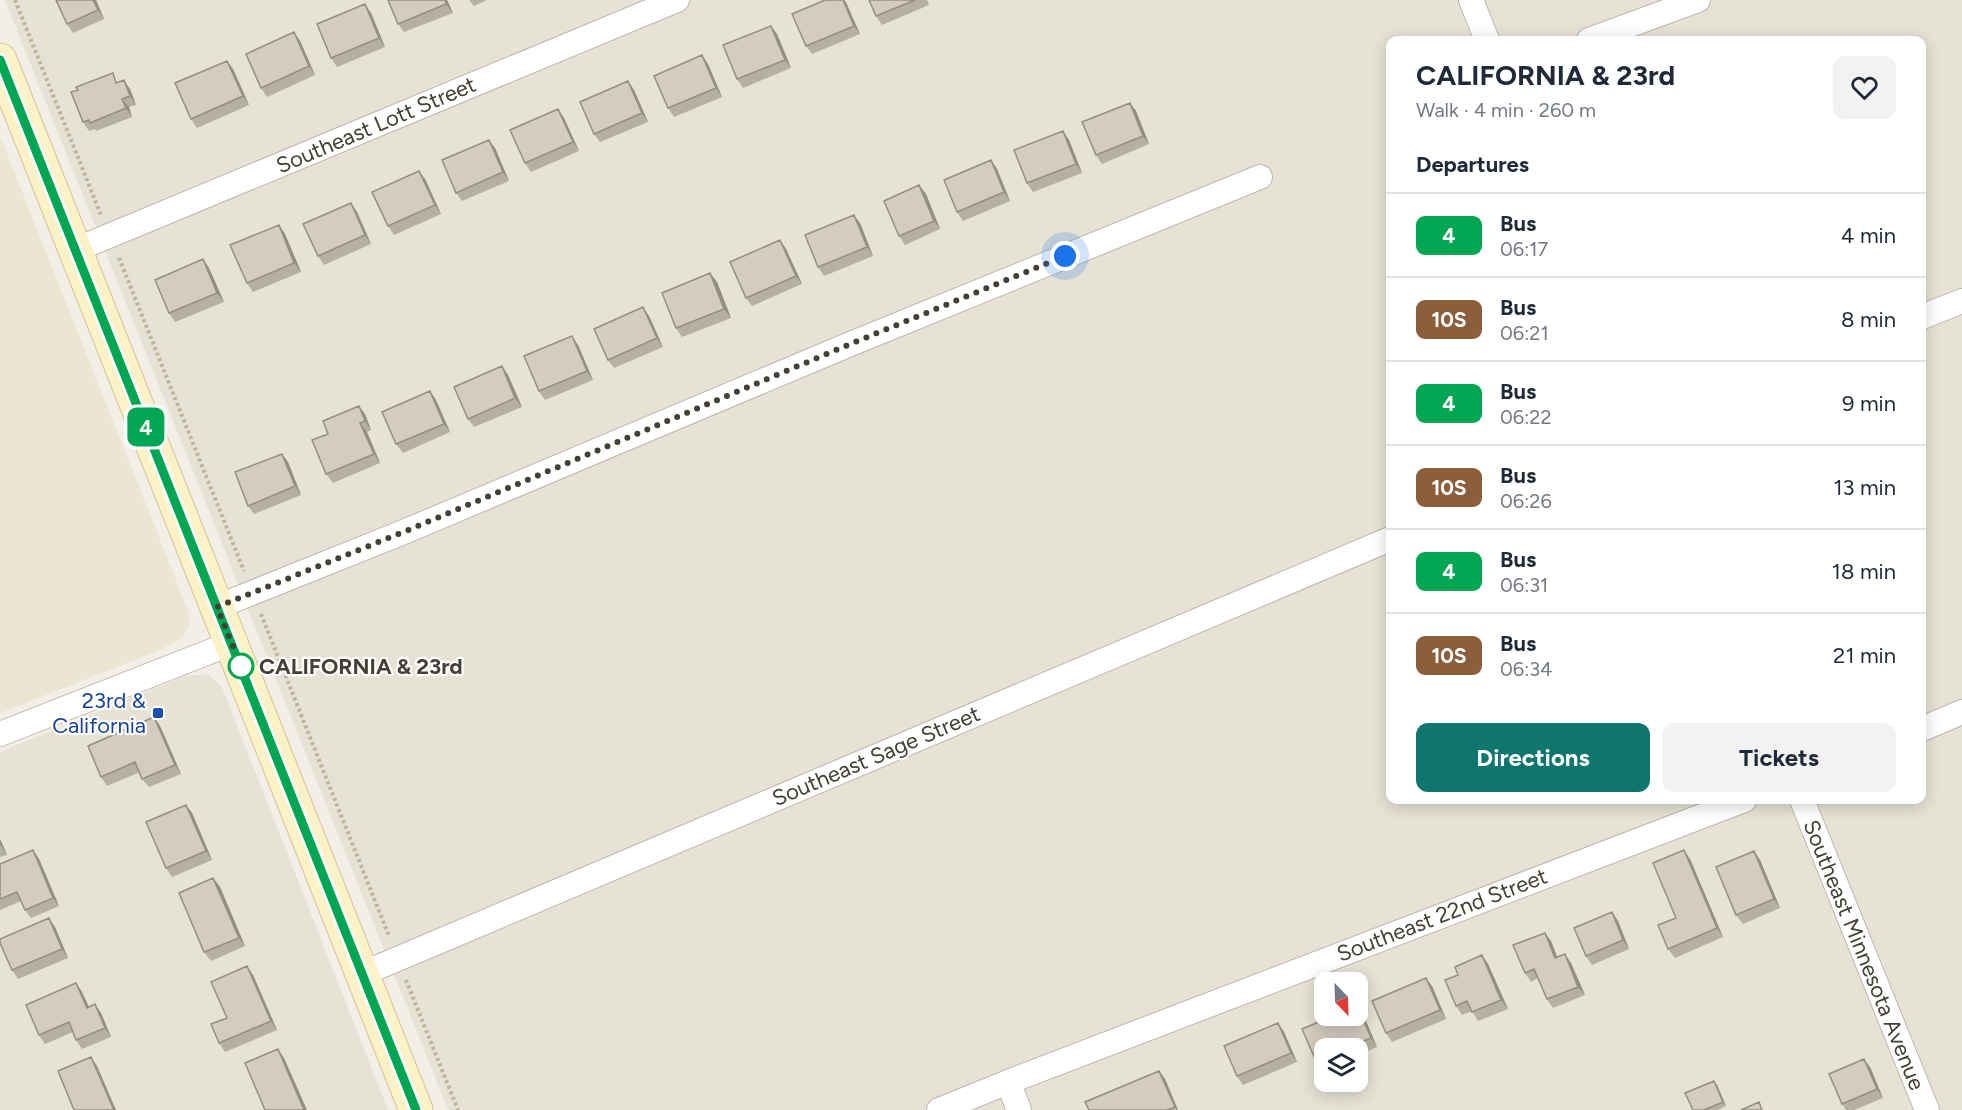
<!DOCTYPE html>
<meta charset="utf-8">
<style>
:root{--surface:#fff;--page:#f2f2f3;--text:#1f2937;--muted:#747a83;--line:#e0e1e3;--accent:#0f766e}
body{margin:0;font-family:Figtree,sans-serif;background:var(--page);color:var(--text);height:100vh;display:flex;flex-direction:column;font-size:22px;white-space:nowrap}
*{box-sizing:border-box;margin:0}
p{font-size:20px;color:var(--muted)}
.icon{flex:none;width:33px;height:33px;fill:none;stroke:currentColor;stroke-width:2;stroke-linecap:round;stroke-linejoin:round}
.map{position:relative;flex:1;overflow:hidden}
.details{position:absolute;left:1386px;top:36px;width:540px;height:768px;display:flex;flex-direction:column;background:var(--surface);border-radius:12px;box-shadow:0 3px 15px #0003}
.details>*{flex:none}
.badge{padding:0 12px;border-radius:9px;font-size:21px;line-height:39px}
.needle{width:39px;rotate:157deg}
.fabs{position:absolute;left:1314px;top:972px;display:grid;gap:12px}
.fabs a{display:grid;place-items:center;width:54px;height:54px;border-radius:12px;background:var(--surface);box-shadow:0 3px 15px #0003;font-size:30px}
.you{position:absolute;width:30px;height:30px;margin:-15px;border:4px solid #fff;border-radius:50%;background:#1a73e8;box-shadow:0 0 0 9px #1a73e833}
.map>.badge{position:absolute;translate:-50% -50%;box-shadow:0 0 0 3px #fff}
h2{padding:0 30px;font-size:22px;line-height:54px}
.round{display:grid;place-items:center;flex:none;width:63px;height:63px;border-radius:12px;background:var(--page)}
.headline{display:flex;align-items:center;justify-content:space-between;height:102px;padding:0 30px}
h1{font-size:28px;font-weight:700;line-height:45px}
.primary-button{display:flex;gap:12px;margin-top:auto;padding:12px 30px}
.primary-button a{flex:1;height:69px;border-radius:12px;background:var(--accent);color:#fff;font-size:24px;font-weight:700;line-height:69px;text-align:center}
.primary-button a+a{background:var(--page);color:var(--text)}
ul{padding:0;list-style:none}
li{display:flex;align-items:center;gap:18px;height:84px;padding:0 30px;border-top:2px solid var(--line)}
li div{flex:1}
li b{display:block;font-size:22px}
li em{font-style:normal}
li .badge{min-width:66px;font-weight:700;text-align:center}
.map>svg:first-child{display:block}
</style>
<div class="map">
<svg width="1962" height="1110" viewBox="0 0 1962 1110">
<rect width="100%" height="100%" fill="#f3efe7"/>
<!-- residential -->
<path fill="#e6e2d5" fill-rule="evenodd" d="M5 0H1962V1110H448ZM1390 40H1922V800H1390ZM1324 982H1358V1016H1324ZM1324 1048H1358V1082H1324Z
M208 674 222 687 388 1110H0V752L185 676Z"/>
<!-- education -->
<path fill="#ebe5d1" d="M0 136 189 613V627L180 639 160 650 0 713Z"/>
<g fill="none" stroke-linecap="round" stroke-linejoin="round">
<defs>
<path id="minor" d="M1471 0 1487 40
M1589 40 1698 0
M75 250 677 0
M1922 317 1962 301
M217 607 406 531 848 345 1260 177
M1922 729 1962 712
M0 734 232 643
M1802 800 1927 1110
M362 974 1390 539
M1008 1082 1019 1110
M939 1110 1008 1082 1744 800"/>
<path id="secondary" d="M0 60 416 1110"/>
</defs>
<!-- minor casing -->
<use href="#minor" stroke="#beb7aa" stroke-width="26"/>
<!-- secondary casing -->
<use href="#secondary" stroke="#d1c498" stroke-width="35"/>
<!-- path -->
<path stroke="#bfb49b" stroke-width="4" stroke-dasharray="3 3" stroke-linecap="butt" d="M15 0 101 215
M119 258 244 571
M261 614 389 936
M406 980 458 1110"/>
<!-- minor -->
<use href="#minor" stroke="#fff" stroke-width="24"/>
<!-- secondary -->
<use href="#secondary" stroke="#fcf1c7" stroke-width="33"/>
</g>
<!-- wall -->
<path fill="#b6afa3" d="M56 0H96L104 19 73 33 67 24Z
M447 0 453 13 404 32 398 24Z
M469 0H487L474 6Z
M825 0H844L860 34 812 54 806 46Z
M869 0H927L929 5 882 25 876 16Z
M371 13 385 47 337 67 331 58Z
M294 32 300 41 315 75 267 97 261 88Z
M777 34 791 68 743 88 737 79Z
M227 61 233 69 249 105 197 128 191 119Z
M708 64 722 97 674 117 668 108Z
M628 81 634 90 648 122 600 142 594 134Z
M119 82 130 89 136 105 129 107 132 117 96 131 95 129 89 131 83 122Z
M1130 103 1136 111 1149 144 1102 164 1096 155Z
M558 109 564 118 579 151 531 172 525 163Z
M1063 131 1069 140 1082 173 1033 192 1027 183Z
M495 148 509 181 462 201 456 193Z
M991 160 997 169 1010 201 963 221 957 212Z
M425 179 441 214 394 235 388 226Z
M919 185 926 194 940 229 905 245 899 236Z
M351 203 357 212 371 244 324 265 318 256Z
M860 223 873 256 824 276 818 267Z
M279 225 285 234 301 272 253 292 247 283Z
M780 240 786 249 802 284 752 306 746 298Z
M203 259 209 268 224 302 175 322 169 313Z
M717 282 731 318 682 337 676 328Z
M649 316 663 347 614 368 608 360Z
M578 345 593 380 545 400 539 391Z
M508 375 522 407 474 427 468 419Z
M430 391 436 400 450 432 403 453 396 444Z
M365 414 371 430 367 432 380 463 333 483 326 474 328 434Z
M282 454 288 462 301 495 254 514 248 506Z
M160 726 181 774 149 787 142 779 140 772 107 786 101 777Z
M186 805 192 813 212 860 172 877 166 868Z
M0 839 7 855 0 857Z
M33 850 39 859 59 906 31 918 25 910 21 901 0 910V864Z
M1754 851 1760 860 1780 908 1743 924 1736 915Z
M1690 859 1723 937 1675 958 1668 949Z
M213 878 220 887 245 946 211 961 204 952Z
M1612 912 1618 921 1629 949 1592 965 1586 956Z
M55 927 68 958 18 979 12 970Z
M1551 941 1557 957 1571 963 1585 995 1553 1008 1547 999 1538 978 1531 982 1525 973Z
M1488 964 1508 1009 1478 1021 1472 1011 1462 1015 1456 1006Z
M253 975 277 1030 225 1052 219 1043 227 1018Z
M76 983 82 992 89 1007 101 1013 111 1037 82 1049 76 1040 73 1032 45 1044 39 1035Z
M1432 986 1446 1019 1392 1042 1386 1033Z
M1358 1006 1363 1014 1377 1047 1358 1055V1048H1324V1069L1322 1070 1316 1061 1302 1029 1333 1016H1358Z
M1278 1023 1284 1032 1297 1062 1243 1085 1237 1076Z
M1870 1067 1883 1098 1854 1110H1846L1842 1104Z
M1159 1071 1165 1079 1178 1110H1089Z
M1717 1085 1726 1106 1718 1110H1693Z"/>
<!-- shaded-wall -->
<path fill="#948f84" d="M93 0H96L104 19 98 10Z
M445 0H447L453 13 446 4Z
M843 0H844L846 2 860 34 854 26Z
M365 4 371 13 385 47 379 38Z
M771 26 777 34 791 68 785 60Z
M294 32 300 41 315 75 309 66Z
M702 55 708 64 722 97 716 88Z
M227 61 233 69 249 105 243 96Z
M124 80 130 89 136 105 130 96Z
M628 81 634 90 648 122 642 113Z
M122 99 129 107 132 117 126 108Z
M1130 103 1136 111 1149 144 1143 136Z
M558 109 564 118 579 151 573 142Z
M1063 131 1069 140 1082 173 1076 164Z
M489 140 495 148 509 181 503 172Z
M991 160 997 169 1010 201 1004 192Z
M419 171 425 179 441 214 435 205Z
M919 185 926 194 940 229 934 221Z
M351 203 357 212 371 244 365 235Z
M854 215 860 223 873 256 867 247Z
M279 225 285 234 301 272 294 263Z
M780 240 786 249 802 284 796 276Z
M203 259 209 268 224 302 217 293Z
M710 273 717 282 731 318 724 309Z
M643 307 649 316 663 347 657 338Z
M572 336 578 345 593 380 587 371Z
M502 366 508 375 522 407 515 398Z
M430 391 436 400 450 432 444 424Z
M359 406 365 414 371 430 365 421Z
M360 423 367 432 380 463 374 454Z
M282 454 288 462 301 495 295 486Z
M154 717 160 726 181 774 175 765Z
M186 805 192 813 212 860 206 851Z
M0 839 7 855 0 844Z
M33 850 39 859 59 906 53 898Z
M1684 850 1690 859 1723 937 1717 928Z
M1754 851 1760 860 1780 908 1774 899Z
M213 878 220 887 245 946 239 938Z
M1612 912 1618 921 1629 949 1623 940Z
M49 918 55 927 68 958 62 949Z
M1545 933 1551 941 1561 967 1555 958Z
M1565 954 1571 963 1585 995 1578 987Z
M1482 955 1488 964 1508 1009 1501 1000Z
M247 966 253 975 277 1030 271 1021Z
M1426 978 1432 986 1446 1019 1440 1010Z
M76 983 82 992 93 1016 87 1008Z
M95 1004 101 1013 111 1037 105 1028Z
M1358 1006 1363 1014 1377 1047 1371 1038Z
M1278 1023 1284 1032 1297 1062 1291 1053Z
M278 1049 284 1058 307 1110H304Z
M91 1057 97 1066 116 1110H114Z
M1864 1059 1870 1067 1883 1098 1877 1089Z
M1159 1071 1165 1079 1178 1110H1177L1175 1107Z
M1714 1081 1717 1085 1726 1106 1723 1102Z"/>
<!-- building -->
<path fill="#d4ccbd" stroke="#948f84" stroke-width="1.5" d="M56 0H93L98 10 67 24Z
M388 0H445L446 4 398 24Z
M825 0H843L854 26 806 46 792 14Z
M869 0H915L876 16Z
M365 4 379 38 331 58 317 24Z
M771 26 785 60 737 79 723 45Z
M294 32 309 66 261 88 246 54Z
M702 55 716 88 668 108 654 76Z
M227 61 243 96 191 119 175 83Z
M113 73 116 83 124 80 130 96 122 99 126 108 90 123 89 120 83 122 71 92 78 90 76 87Z
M628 81 642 113 594 134 580 102Z
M1130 103 1143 136 1096 155 1082 122Z
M558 109 573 142 525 163 510 130Z
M1063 131 1076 164 1027 183 1014 150Z
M489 140 503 172 456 193 442 160Z
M991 160 1004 192 957 212 944 180Z
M419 171 435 205 388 226 372 192Z
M919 185 934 221 899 236 884 201Z
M351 203 365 235 318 256 303 224Z
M854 215 867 247 818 267 805 235Z
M279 225 294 263 247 283 230 245Z
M780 240 796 276 746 298 730 262Z
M203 259 217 293 169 313 155 280Z
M710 273 724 309 676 328 662 293Z
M643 307 657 338 608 360 594 329Z
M572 336 587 371 539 391 524 356Z
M502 366 515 398 468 419 454 387Z
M430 391 444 424 396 444 382 412Z
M359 406 365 421 360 423 374 454 326 474 312 440 328 434 323 421Z
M282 454 295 486 248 506 235 472Z
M154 717 175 765 142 779 135 762 101 777 88 746Z
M186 805 206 851 166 868 146 822Z
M33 850 53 898 25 910 17 892 0 899V864Z
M1684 850 1717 928 1668 949 1658 925 1676 918 1653 863Z
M1754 851 1774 899 1736 915 1716 867Z
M213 878 239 938 204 952 179 893Z
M1612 912 1623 940 1586 956 1574 928Z
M49 918 62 949 12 970 0 943V939Z
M1545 933 1555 958 1565 954 1578 987 1547 999 1534 969 1525 973 1513 945Z
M1482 955 1501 1000 1472 1012 1467 1001 1456 1006 1445 980 1458 975 1455 967Z
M247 966 271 1021 219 1043 211 1024 227 1018 211 982Z
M1426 978 1440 1010 1386 1033 1372 1001Z
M76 983 87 1008 95 1004 105 1028 76 1040 69 1022 39 1035 26 1005Z
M1358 1007 1371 1038 1346 1048H1324V1057L1316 1061 1302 1029 1333 1016H1358Z
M1278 1023 1291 1053 1237 1076 1224 1046Z
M278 1049 304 1110H265L245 1063Z
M91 1057 114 1110H74L58 1071Z
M1864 1059 1877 1089 1842 1104 1829 1074Z
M1159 1071 1175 1107 1167 1110H1089L1085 1102Z
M1714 1081 1723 1102 1704 1110H1693L1685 1093Z
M1759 1102 1762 1110H1741Z"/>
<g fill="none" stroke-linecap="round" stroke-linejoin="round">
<defs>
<path id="line" d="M0 60 416 1110"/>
</defs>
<!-- line casing -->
<use href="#line" stroke="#fff" stroke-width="14"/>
<!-- line -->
<use href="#line" stroke="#00a651" stroke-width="9"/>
<!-- walk -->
<path stroke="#454036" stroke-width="6" stroke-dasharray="0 10.8" d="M241 666 217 607 406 531 848 345 1065 256"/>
</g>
<!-- markers -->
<circle fill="#fff" stroke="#00a651" stroke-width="3" cx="241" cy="666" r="12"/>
<rect fill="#1a4fb4" stroke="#fff" stroke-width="2" x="152" y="707" width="12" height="12" rx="3"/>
<g text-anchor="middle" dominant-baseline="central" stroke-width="4.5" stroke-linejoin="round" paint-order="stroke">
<!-- street labels -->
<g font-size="22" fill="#454036" stroke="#fff">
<text transform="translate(376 125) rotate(-23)">Southeast Lott Street</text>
<text transform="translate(876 756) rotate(-23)">Southeast Sage Street</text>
<text transform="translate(1442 915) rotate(-21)">Southeast 22nd Street</text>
<text transform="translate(1864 955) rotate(68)">Southeast Minnesota Avenue</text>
</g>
<!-- stop labels -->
<g font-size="22" font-weight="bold" fill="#454036" stroke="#fff" text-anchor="start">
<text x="259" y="666">CALIFORNIA &amp; 23rd</text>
</g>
<!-- transit labels -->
<g font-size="22" fill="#164399" stroke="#fff" text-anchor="end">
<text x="146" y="700">23rd &amp;<tspan x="146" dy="25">California</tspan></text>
</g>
</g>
</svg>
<div class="fabs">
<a><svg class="needle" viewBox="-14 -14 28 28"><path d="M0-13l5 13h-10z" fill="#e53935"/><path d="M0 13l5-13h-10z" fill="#747a83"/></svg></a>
<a><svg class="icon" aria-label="layers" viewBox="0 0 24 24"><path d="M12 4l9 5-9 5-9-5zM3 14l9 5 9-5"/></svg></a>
</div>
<div class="you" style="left:1065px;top:256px"></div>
<b class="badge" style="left:146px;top:427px;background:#00a651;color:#fff">4</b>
<section class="details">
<div class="headline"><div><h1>CALIFORNIA &amp; 23rd</h1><p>Walk · 4 min · 260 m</p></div><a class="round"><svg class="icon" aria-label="heart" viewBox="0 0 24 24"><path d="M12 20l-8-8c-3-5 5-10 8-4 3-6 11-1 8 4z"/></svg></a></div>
<h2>Departures</h2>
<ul>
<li><span class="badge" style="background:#00a651;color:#fff">4</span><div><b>Bus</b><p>06:17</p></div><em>4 min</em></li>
<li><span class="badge" style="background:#8b5e3c;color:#fff">10S</span><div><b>Bus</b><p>06:21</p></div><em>8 min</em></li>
<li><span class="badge" style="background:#00a651;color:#fff">4</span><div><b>Bus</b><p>06:22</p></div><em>9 min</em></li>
<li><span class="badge" style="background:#8b5e3c;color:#fff">10S</span><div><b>Bus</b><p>06:26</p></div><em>13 min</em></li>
<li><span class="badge" style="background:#00a651;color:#fff">4</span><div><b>Bus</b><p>06:31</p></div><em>18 min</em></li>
<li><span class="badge" style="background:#8b5e3c;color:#fff">10S</span><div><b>Bus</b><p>06:34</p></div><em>21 min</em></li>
</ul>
<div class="primary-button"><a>Directions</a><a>Tickets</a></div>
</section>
</div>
